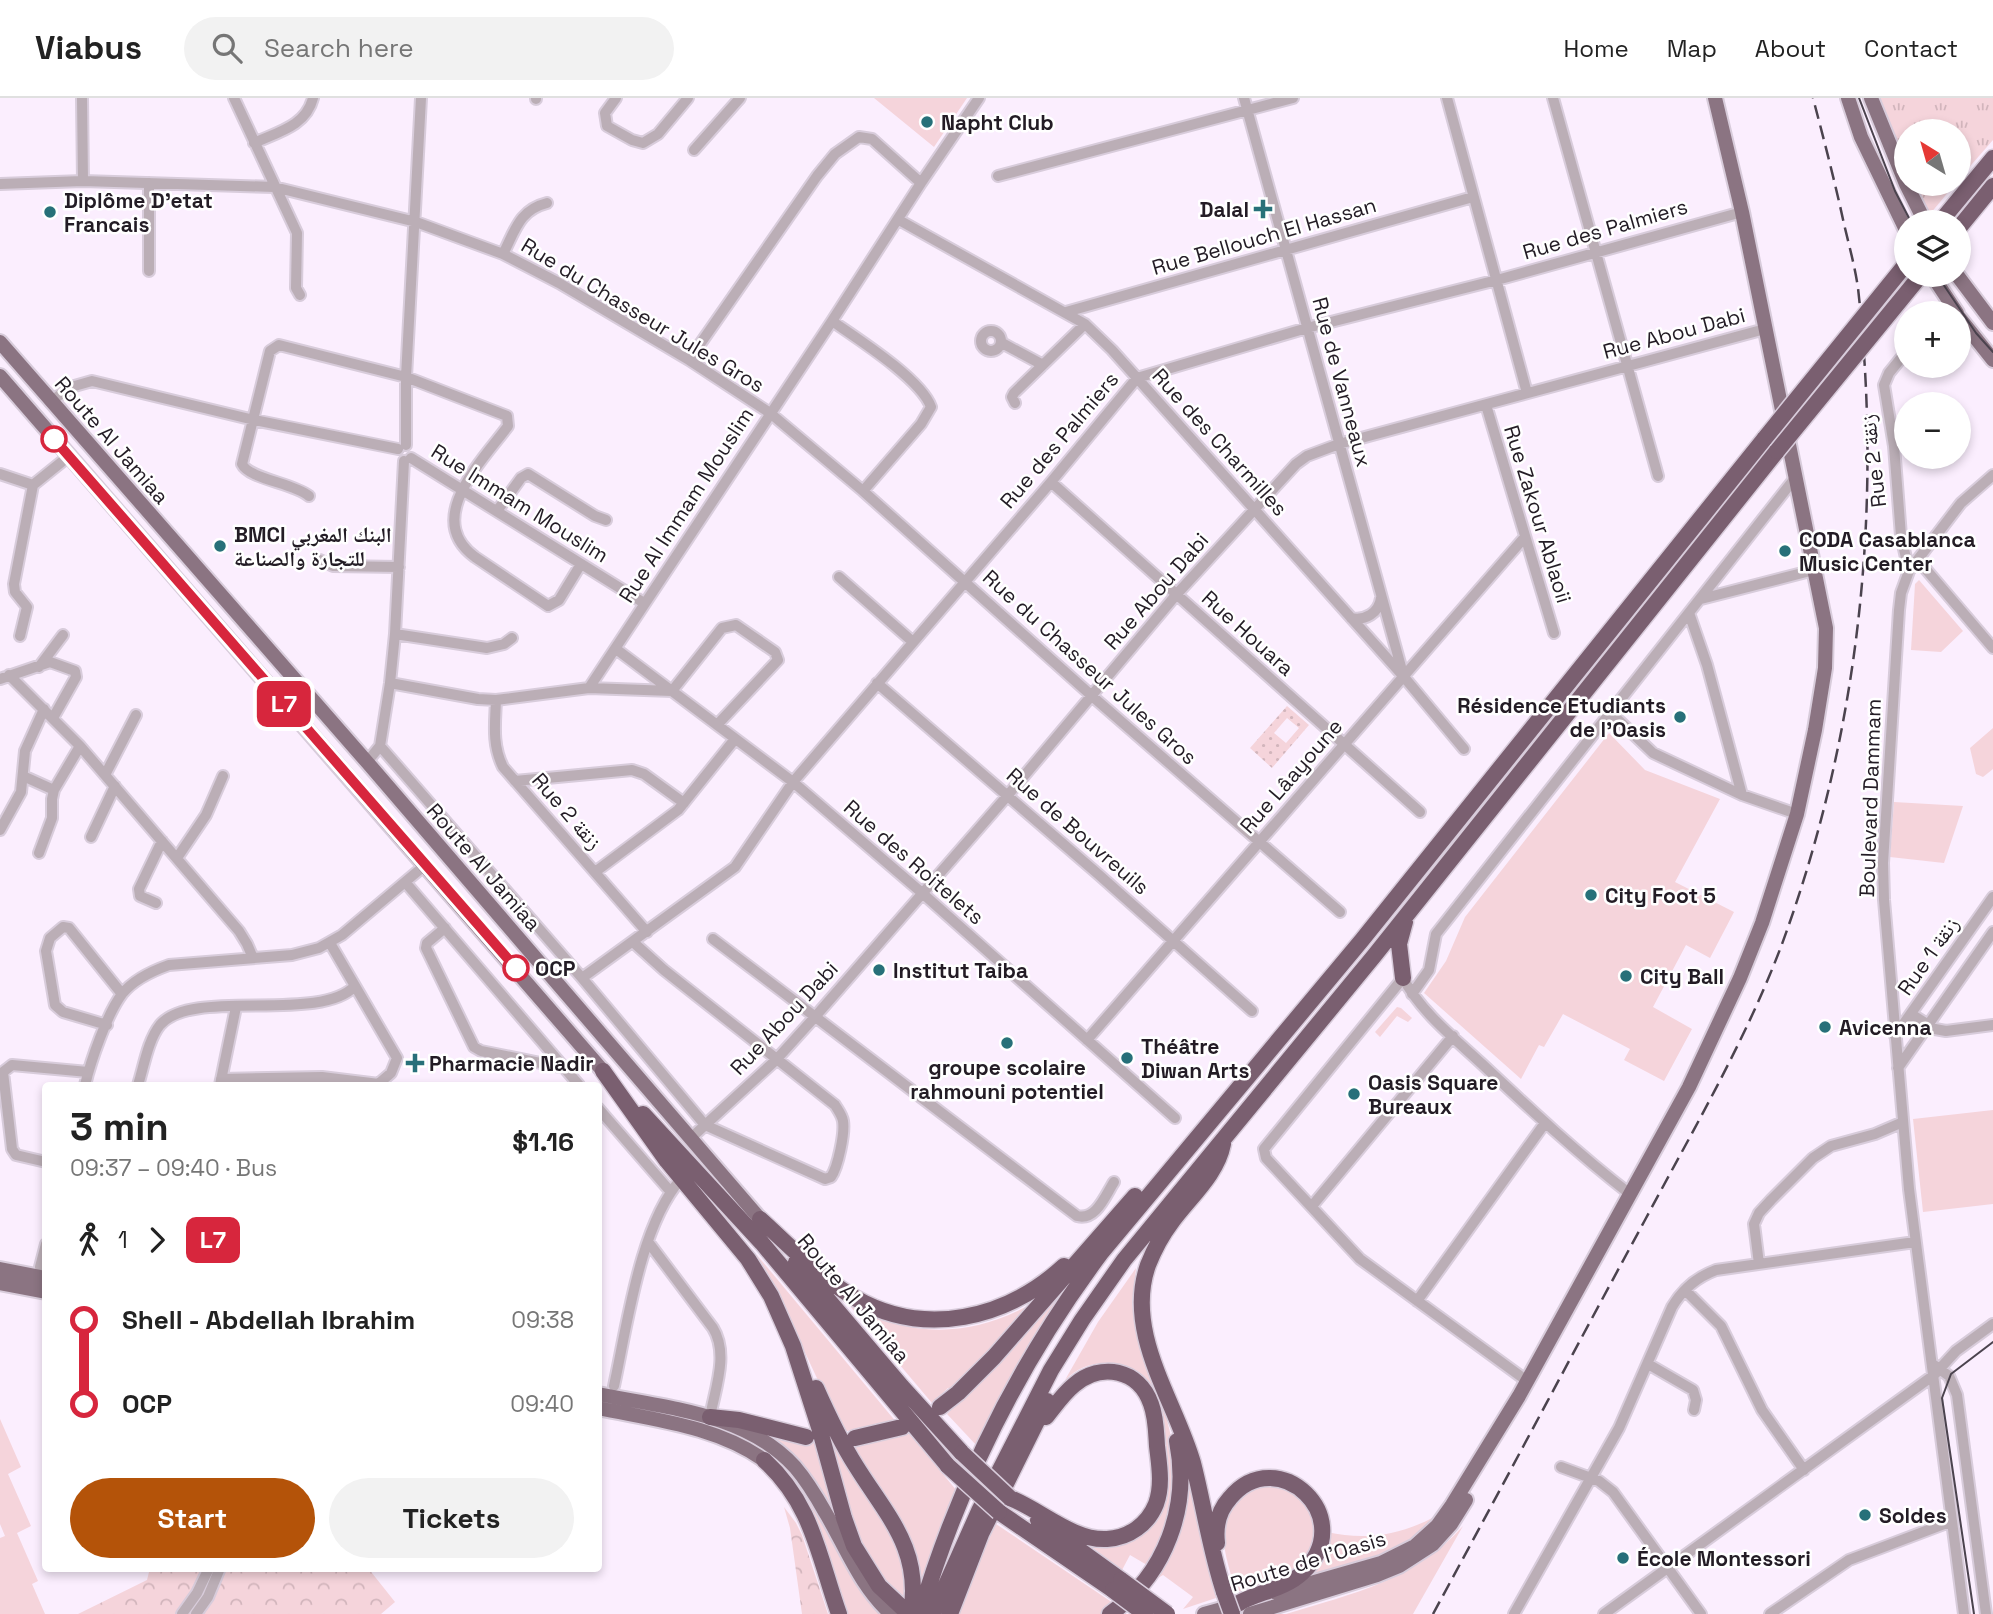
<!DOCTYPE html>
<meta charset="utf-8">
<style>
:root{--surface:#fff;--page:#f2f2f2;--text:#222;--muted:#767676;--line:#e0e0e0;--accent:#b45309}
body{margin:0;font-family:"Space Grotesk","Noto Naskh Arabic",sans-serif;background:var(--page);color:var(--text);height:100vh;display:flex;flex-direction:column;font-size:26px;white-space:nowrap}
*{box-sizing:border-box;margin:0}
p{font-size:23px;color:var(--muted)}
.icon{flex:none;width:38px;height:38px;fill:none;stroke:currentColor;stroke-width:2;stroke-linecap:round;stroke-linejoin:round}
.map{position:relative;flex:1;overflow:hidden}
.side{position:absolute;left:42px;top:984px;width:560px;height:490px;display:flex;flex-direction:column;background:var(--surface);border-radius:7px;box-shadow:0 4px 10px #0003}
.side>*{flex:none}
.badge{padding:0 14px;border-radius:10px;font-size:24px;line-height:46px}
.needle{width:46px;rotate:323deg}
.controls{position:absolute;left:1894px;top:21px;display:grid;gap:14px}
.controls a{display:grid;place-items:center;width:77px;height:77px;border-radius:50%;background:var(--surface);box-shadow:0 4px 10px #0003;font-size:35px}
.map>.badge{position:absolute;translate:-50% -50%;box-shadow:0 0 0 4px #fff}
.legs{display:flex;align-items:center;gap:10px;height:77px;padding:0 28px;font-size:23px}
.legs p{margin-inline-start:auto}
.headline{display:flex;align-items:center;justify-content:space-between;height:119px;padding:0 28px}
h1{font-size:38px;font-weight:600;line-height:52px}
.primary-button{display:flex;gap:14px;margin-top:auto;padding:14px 28px}
.primary-button a{flex:1;height:80px;border-radius:42px;background:var(--accent);color:#fff;font-size:28px;font-weight:600;line-height:80px;text-align:center}
.primary-button a+a{background:var(--page);color:var(--text)}
ul{padding:0 28px;list-style:none}
li{display:flex;align-items:center;gap:24px;height:84px;font-size:26px}
li i{display:grid;place-items:center;width:10px;height:100%;margin:0 9px;background:currentColor}
li i::after{content:'';width:18px;height:18px;margin:-9px;border:5px solid;border-radius:50%;background:var(--surface)}
li p{margin-inline-start:auto}
li:first-child i{background:linear-gradient(#0000 50%,currentColor 0)}
li:last-child i{background:linear-gradient(currentColor 50%,#0000 0)}
header{display:flex;align-items:center;gap:42px;box-sizing:border-box;height:98px;padding:0 35px;background:var(--surface);border-bottom:2px solid var(--line)}
header strong{font-size:33px}
nav{display:flex;gap:38px;margin-inline-start:auto;font-size:24px}
.search{width:490px;height:63px;background:var(--page);display:flex;align-items:center;gap:18px;box-sizing:border-box;padding:0 24px;border-radius:38px;color:var(--muted);font-size:26px}
.map>svg:first-child{display:block}
</style>
<header>
<strong>Viabus</strong>
<div class="search"><svg class="icon" aria-label="search" viewBox="0 0 24 24"><circle cx="10" cy="10" r="6"/><path d="M15 15l6 6"/></svg>Search here</div>
<nav><a>Home</a><a>Map</a><a>About</a><a>Contact</a></nav>
</header>
<div class="map">
<svg width="1993" height="1516" viewBox="0 0 1993 1516">
<defs>
<pattern id="forest-crowns" width="20" height="18" patternUnits="userSpaceOnUse" patternTransform="scale(1.75)"><rect width="20" height="18" fill="#f5d4db"/><path d="M2 6a3 3 0 1 1 6 0M12 15a3 3 0 1 1 6 0" fill="none" stroke="#d2b5bc"/></pattern>
<pattern id="park-tufts" width="24" height="20" patternUnits="userSpaceOnUse" patternTransform="scale(1.75)"><rect width="24" height="20" fill="#f5d4db"/><path d="M3 7l-1-3M5 7V3M7 7l1-3M15 17l-1-3M17 17v-4M19 17l1-3" fill="none" stroke="#d2b5bc"/></pattern>
<pattern id="garden-dots" width="8" height="8" patternUnits="userSpaceOnUse" patternTransform="scale(1.75)"><rect width="8" height="8" fill="#f5d4db"/><path d="M2 2h.1M6 6h.1" fill="none" stroke="#d2b5bc" stroke-width="1.8" stroke-linecap="round"/></pattern>
</defs>
<rect width="100%" height="100%" fill="#fbeefe"/>
<!-- grass -->
<path fill="#f5d4db" d="M874 0H967L934 49Z
M1919 482 1963 533 1941 554 1911 552 1915 486Z
M1993 630V671L1983 679 1976 676 1970 650Z
M1609 635 1645 672 1720 701 1675 784 1734 814 1710 860 1686 847 1653 909 1692 931 1664 983 1624 962 1630 951 1563 916 1544 949 1539 947 1521 981 1424 895 1446 863 1465 819Z
M1894 704 1963 708 1944 765 1890 759Z
M1397 909 1401 910 1412 920 1408 924 1397 918 1380 939 1375 934Z
M1993 1012V1106L1923 1114 1913 1021Z
M757 1157 897 1325 842 1334 782 1205 755 1159Z
M1085 1167 977 1348 947 1316 979 1285Z
M1136 1170 1132 1205 1135 1229 1167 1322 1176 1359 1167 1435 1147 1467 1130 1457 1122 1472 1085 1444 1147 1431 1160 1328 1119 1267C1099 1262 1080 1267 1065 1282L1098 1224Z
M1040 1201 955 1291 948 1290 932 1305 850 1208C916 1242 976 1239 1040 1201Z
M822 1313 894 1433 906 1484 905 1503 888 1489 861 1453Z
M0 1321 21 1369 8 1376 31 1428 17 1435 38 1483 32 1486 45 1516H0V1440L5 1438 0 1426Z
M742 1326 815 1345 841 1430 826 1402Z
M907 1333 957 1393 919 1492 846 1347Z
M1182 1347 1216 1500 1183 1511 1193 1499 1163 1477 1150 1485 1162 1467Z
M763 1354C818 1396 838 1464 881 1516H845L822 1439Z
M1257 1387C1265 1388 1277 1386 1284 1389 1316 1401 1324 1442 1301 1465 1285 1482 1257 1488 1236 1494 1229 1468 1212 1427 1235 1404 1241 1397 1250 1393 1257 1387Z
M1436 1418C1400 1459 1355 1465 1305 1479L1327 1434C1366 1443 1401 1437 1436 1418Z
M996 1426 1116 1507 1103 1516H959L977 1467Z
M1463 1428 1413 1516H1286C1354 1495 1414 1483 1463 1428Z"/>
<!-- forest -->
<path fill="url(#forest-crowns)" d="M784 1409 796 1425 802 1437 828 1516H802L790 1430Z
M150 1470H368L395 1504 381 1516H78L147 1482Z"/>
<!-- park -->
<path fill="url(#park-tufts)" d="M1880 0H1993V42L1958 82V33H1906V64Z
M1916 86H1955L1930 116Z"/>
<!-- garden -->
<path fill="url(#garden-dots)" fill-rule="evenodd" d="M1287 608 1309 627 1272 670 1250 650ZM1287 620 1299 630 1286 645 1274 635Z"/>
<g fill="none" stroke-linecap="round" stroke-linejoin="round">
<defs>
<path id="minor" d="M82 0 83 83
M234 0 297 135 296 190 300 197
M616 0 605 15 607 28 632 42 643 45 658 36 688 0
M1244 0 1403 576
M1447 0 1527 295
M1553 0 1658 378
M536 1V0
M254 45C278 34 306 28 313 0
M694 52 740 0
M998 78 1293 0
M0 86 83 83 274 89 416 124 503 156 559 185 689 262 770 315 863 393 1092 598 1340 814
M899 122 1085 226 1112 252 1254 411 1404 579 1464 651
M503 156C515 133 519 112 547 105
M149 173V85
M1066 214 1473 99
M832 223C858 241 921 281 931 309L921 326 863 393
M981 243a10 10 0 1 1 20 0a10 10 0 1 1-20 0Z
M1002 245 1043 267
M1906 254 1889 275 1884 287 1894 348 1901 438 1909 473
M689 262 817 78 835 56 859 39 872 41 921 85
M50 304 71 289 92 283 254 322 398 351
M1015 305 1012 299 1014 295 1085 226
M1486 307 1554 535
M406 347V279L421 0
M411 360 644 505
M0 376 33 387
M1051 384 1420 714
M309 398C293 385 249 381 242 366L270 253 279 247 406 279 507 318 508 328C482 363 423 421 475 459L548 508 559 502 581 466
M497 413 521 380 528 376 595 418 606 422
M320 462 333 468 399 469
M1918 462 1993 550
M839 479 913 544
M1701 501 1814 472
M1689 515 1707 567 1742 697
M1351 520C1365 523 1379 515 1381 500
M395 536 487 550 504 546 512 540
M20 538 27 509 15 494 14 486 33 387 69 358
M616 551 793 684 921 794 1175 1020
M39 569 63 537
M9 577 80 648 239 833 247 846 253 860
M0 581 50 564 75 573 76 579 53 620
M390 585 478 601 496 602 589 590 672 593 722 530 736 527 775 554 778 562 717 627
M877 585 1098 776 1252 913
M589 590 832 223 921 85 979 0
M496 602C495 626 492 647 503 669L647 834
M1609 613 1653 655 1742 697 1797 716
M380 648 582 880 705 1027 825 1081 831 1079C838 1069 845 1035 843 1023 842 1017 838 1012 835 1007L664 872 633 844
M367 664 380 648 390 585 395 536 404 363
M105 677 136 617
M23 678 54 692
M515 683 632 672 644 676 684 705
M0 732 21 694 25 653 44 611
M91 739 115 688
M39 755 52 720V701L54 692 80 648
M177 760 206 717 223 678
M595 774 678 712 735 641
M405 784 579 987
M156 805 140 798 139 791 162 743
M445 830 427 845 426 850 474 949 481 953 565 970
M713 841 1077 1118C1096 1123 1105 1098 1114 1084
M330 845 397 960 391 975 377 987
M582 880 735 769 793 684 1051 384 1137 280 1307 230 1497 182 1742 114
M1412 896 1429 872 1436 836 1795 380
M1911 916 1935 931 1946 933 1993 927
M107 927 63 914 55 907 46 853 50 840 63 829 69 830 122 896
M1895 938 1993 799
M1087 942 1524 440
M1898 970 1993 834
M221 981 322 979 379 986
M85 987C91 962 107 916 122 896 134 881 152 873 169 867L292 857 319 850 342 837 424 768
M138 987C144 968 148 942 160 927 192 889 319 926 355 888
M220 987 236 909
M598 1010 670 1093
M691 1040 776 962 814 920 1008 697 1176 497 1296 366 1307 358 1339 346 1765 231
M46 1064 16 1057 12 1051 3 974 12 967 88 974
M1312 1108 1453 938
M649 1145 713 1230C729 1256 715 1291 710 1319
M1759 1166 1754 1126 1759 1115 1771 1102 1813 1060 1831 1048 1875 1036 1903 1024
M40 1169 46 1146
M1685 1192 1721 1228 1762 1312 1804 1372
M1417 1203 1545 1025
M1648 1266 1693 1292 1696 1302 1694 1312
M1934 1267 1949 1278 1957 1297 1986 1516
M1527 1283 1360 1161 1266 1060 1264 1051 1403 880C1421 914 1454 940 1482 966 1530 1011 1578 1056 1630 1096
M614 1288C627 1228 640 1127 681 1081
M1561 1369 1599 1383 1613 1394 1701 1516
M182 1516 197 1495 209 1470
M196 1516 208 1499 220 1470
M1514 1516 1619 1330 1672 1209C1682 1192 1697 1179 1716 1172L1915 1144
M1604 1516 1934 1277 1956 1253 1993 1226
M1770 1516 1849 1462 1952 1423
M1964 1516 1909 1091 1884 802 1883 765 1899 512 1901 495 1909 473 1961 405 1993 377"/>
<path id="major" d="M1848 0 1861 39 1906 132
M1871 0 1906 86
M1906 86 1925 124
M1932 177 1957 215
M1957 177 1993 225
M1958 218 1993 262
M0 244 367 664 760 1121
M0 278 603 973
M0 1171 46 1180
M0 1185 46 1194
M598 1296C666 1310 746 1315 795 1369 807 1383 816 1398 825 1414 846 1449 860 1488 891 1516
M598 1310C655 1322 716 1328 764 1362
M1276 1495 1381 1465 1415 1448 1437 1428 1452 1407 1519 1298 1689 989 1740 880 1762 825 1797 716 1815 632 1825 570 1826 530 1742 114 1715 0
M1204 1516 1240 1506
M1250 1516 1377 1477 1399 1468 1433 1446 1451 1426 1466 1402"/>
<path id="highway" d="M1940 124 1993 60
M1958 131 1993 88
M1403 880 1399 846 1405 824
M603 973 667 1063 748 1161 771 1198 793 1248 819 1329 844 1420 854 1448 879 1488 909 1516
M643 1016 762 1145 948 1368
M1223 1046C1217 1077 1189 1100 1171 1125 1161 1138 1154 1152 1148 1167 1124 1235 1175 1302 1193 1365 1204 1408 1210 1452 1224 1494
M760 1121C790 1148 819 1179 855 1200 925 1240 1006 1221 1064 1168
M796 1164 902 1289 962 1355
M816 1290C828 1317 840 1343 856 1368 887 1418 922 1451 911 1516
M940 1309 958 1295 994 1259 1135 1098
M710 1319 739 1322 806 1339
M855 1340 902 1329
M764 1362C813 1407 818 1457 839 1516
M1010 1400C1041 1412 1073 1443 1107 1441 1129 1440 1148 1426 1156 1406 1163 1387 1159 1366 1157 1348 1156 1333 1156 1319 1151 1306 1139 1271 1101 1264 1074 1287 1063 1296 1055 1308 1046 1319
M999 1414 1113 1492
M1038 1422 1121 1482
M1217 1445C1215 1428 1219 1412 1230 1400 1277 1343 1361 1420 1302 1475 1284 1492 1256 1494 1235 1507
M920 1516C959 1386 1020 1263 1101 1155L1362 842 1765 340
M933 1516 979 1413 1051 1272 1082 1222 1124 1162 1374 858 1777 353
M950 1516 981 1436 1047 1303
M1110 1516C1166 1476 1190 1409 1177 1343"/>
</defs>
<!-- minor casing -->
<use href="#minor" stroke="#d8ccdb" stroke-width="14"/>
<!-- major casing -->
<use href="#major" stroke="#d8ccdb" stroke-width="18"/>
<!-- highway casing -->
<use href="#highway" stroke="#d8ccdb" stroke-width="19"/>
<!-- minor -->
<use href="#minor" stroke="#bbaeb6" stroke-width="10"/>
<!-- major -->
<use href="#major" stroke="#8b7482" stroke-width="14"/>
<!-- highway -->
<use href="#highway" stroke="#7a5f70" stroke-width="16"/>
<!-- tram -->
<path stroke="#4b434e" stroke-width="2" d="M1859 0 1895 93 1911 124
M1937 177 1976 235 1993 254
M1974 1516 1942 1300 1951 1276 1993 1244"/>
<!-- rail -->
<path stroke="#4b434e" stroke-width="2.5" stroke-dasharray="14 7" stroke-linecap="butt" d="M1433 1516C1504 1385 1574 1253 1645 1122 1693 1032 1746 942 1782 846 1859 636 1883 412 1858 190 1855 169 1849 147 1844 126 1835 84 1824 42 1813 0"/>
<defs>
<path id="highway-bridge" d="M1765 340 1906 166
M1777 353 1921 177
M962 1355 1010 1400
M948 1368 999 1414
M1121 1482 1167 1516
M1113 1492 1145 1516
M1224 1494 1232 1516"/>
</defs>
<!-- highway-bridge casing -->
<use href="#highway-bridge" stroke="#d8ccdb" stroke-width="19" stroke-linecap="butt"/>
<!-- highway-bridge -->
<use href="#highway-bridge" stroke="#7a5f70" stroke-width="16"/>
</g>
<g fill="none" stroke-linecap="round" stroke-linejoin="round">
<defs>
<path id="line-1" d="M54 341 516 870"/>
</defs>
<!-- line-1 casing -->
<use href="#line-1" stroke="#fff" stroke-width="16"/>
<!-- line-1 -->
<use href="#line-1" stroke="#d7263d" stroke-width="10"/>
</g>
<!-- markers -->
<g fill="#277079" stroke="#fff" stroke-width="2.5">
<circle cx="927" cy="24" r="7"/>
<path d="M1259.5 100.5h7v7h7v7h-7v7h-7v-7h-7v-7h7z"/>
<circle cx="50" cy="114" r="7"/>
<circle cx="220" cy="448" r="7"/>
<circle cx="1785" cy="453" r="7"/>
<circle cx="1680" cy="619" r="7"/>
<circle cx="1591" cy="797" r="7"/>
<circle cx="879" cy="872" r="7"/>
<circle cx="1626" cy="878" r="7"/>
<circle cx="1825" cy="929" r="7"/>
<circle cx="1007" cy="945" r="7"/>
<circle cx="1127" cy="960" r="7"/>
<path d="M411.5 954.5h7v7h7v7h-7v7h-7v-7h-7v-7h7z"/>
<circle cx="1354" cy="996" r="7"/>
<circle cx="1865" cy="1417" r="7"/>
<circle cx="1623" cy="1460" r="7"/>
</g>
<g fill="#fff" stroke="#d7263d" stroke-width="3.5">
<circle cx="54" cy="341" r="12"/>
<circle cx="516" cy="870" r="12"/>
</g>
<g text-anchor="middle" dominant-baseline="central" stroke-width="5" stroke-linejoin="round" paint-order="stroke">
<!-- poi labels -->
<g font-size="21" font-weight="bold" fill="#231c25" stroke="#fff" text-anchor="start">
<text x="941" y="24">Napht Club</text>
<text x="64" y="102">Diplôme D'etat<tspan x="64" dy="24">Francais</tspan></text>
<text x="1249" y="111" text-anchor="end">Dalal</text>
<text x="234" y="436">BMCI البنك المغربي<tspan x="234" dy="24">للتجارة والصناعة</tspan></text>
<text x="1799" y="441">CODA Casablanca<tspan x="1799" dy="24">Music Center</tspan></text>
<text x="1666" y="607" text-anchor="end">Résidence Etudiants<tspan x="1666" dy="24">de l'Oasis</tspan></text>
<text x="1605" y="797">City Foot 5</text>
<text x="893" y="872">Institut Taiba</text>
<text x="1640" y="878">City Ball</text>
<text x="1839" y="929">Avicenna</text>
<text x="1141" y="948">Théâtre<tspan x="1141" dy="24">Diwan Arts</tspan></text>
<text x="429" y="965">Pharmacie Nadir</text>
<text x="1007" y="969" text-anchor="middle">groupe scolaire<tspan x="1007" dy="24">rahmouni potentiel</tspan></text>
<text x="1368" y="984">Oasis Square<tspan x="1368" dy="24">Bureaux</tspan></text>
<text x="1879" y="1417">Soldes</text>
<text x="1637" y="1460">École Montessori</text>
</g>
<!-- street labels -->
<g font-size="21" fill="#231c25" stroke="#fff">
<text transform="translate(1605 131) rotate(-16)">Rue des Palmiers</text>
<text transform="translate(1264 138) rotate(-16)">Rue Bellouch El Hassan</text>
<text transform="translate(643 217) rotate(31)">Rue du Chasseur Jules Gros</text>
<text transform="translate(1674 235) rotate(-15)">Rue Abou Dabi</text>
<text transform="translate(1342 284) rotate(75)">Rue de Vanneaux</text>
<text transform="translate(112 342) rotate(49)">Route Al Jamiaa</text>
<text transform="translate(1059 342) rotate(-50)">Rue des Palmiers</text>
<text transform="translate(1220 344) rotate(48)">Rue des Charmilles</text>
<text transform="translate(1873 363) rotate(-97)">Rue 2 زنقة</text>
<text transform="translate(520 405) rotate(32)">Rue Immam Mouslim</text>
<text transform="translate(686 407) rotate(-57)">Rue Al Immam Mouslim</text>
<text transform="translate(1538 416) rotate(73)">Rue Zakour Ablaoii</text>
<text transform="translate(1156 493) rotate(-49)">Rue Abou Dabi</text>
<text transform="translate(1248 535) rotate(42)">Rue Houara</text>
<text transform="translate(1090 569) rotate(42)">Rue du Chasseur Jules Gros</text>
<text transform="translate(1291 678) rotate(-49)">Rue Lâayoune</text>
<text transform="translate(1870 700) rotate(-88)">Boulevard Dammam</text>
<text transform="translate(567 713) rotate(49)">Rue 2 زنقة</text>
<text transform="translate(1078 733) rotate(41)">Rue de Bouvreuils</text>
<text transform="translate(914 764) rotate(41)">Rue des Roitelets</text>
<text transform="translate(484 769) rotate(49)">Route Al Jamiaa</text>
<text transform="translate(1928 858) rotate(-55)">Rue 1 زنقة</text>
<text transform="translate(784 920) rotate(-47)">Rue Abou Dabi</text>
<text transform="translate(854 1200) rotate(50)">Route Al Jamiaa</text>
<text transform="translate(1308 1463) rotate(-17)">Route de l'Oasis</text>
</g>
<!-- stop labels -->
<g font-size="21" font-weight="bold" fill="#231c25" stroke="#fff" text-anchor="start">
<text x="535" y="870">OCP</text>
</g>
</g>
</svg>
<div class="controls">
<a><svg class="needle" viewBox="-14 -14 28 28"><path d="M0-13l5 13h-10z" fill="#e53935"/><path d="M0 13l5-13h-10z" fill="#767676"/></svg></a>
<a><svg class="icon" aria-label="layers" viewBox="0 0 24 24"><path d="M12 4l9 5-9 5-9-5zM3 14l9 5 9-5"/></svg></a>
<a>+</a>
<a>−</a>
</div>
<b class="badge" style="left:284px;top:606px;background:#d7263d;color:#fff">L7</b>
<section class="side">
<div class="headline"><div><h1>3 min</h1><p>09:37 – 09:40 · Bus</p></div><b>$1.16</b></div>
<div class="legs"><svg class="icon" aria-label="walk" viewBox="0 0 24 24"><circle cx="13" cy="4" r="2"/><path d="M13 8l-2 6 4 7M11 14l-3 7M7 12l3-4h3l4 4"/></svg>1<svg class="icon" aria-label="forward" viewBox="0 0 24 24"><path d="M9 5l7 7-7 7"/></svg><b class="badge" style="background:#d7263d;color:#fff">L7</b></div>
<ul>
<li><i style="color:#d7263d"></i><b>Shell - Abdellah Ibrahim</b><p>09:38</p></li>
<li><i style="color:#d7263d"></i><b>OCP</b><p>09:40</p></li>
</ul>
<div class="primary-button"><a>Start</a><a>Tickets</a></div>
</section>
</div>
